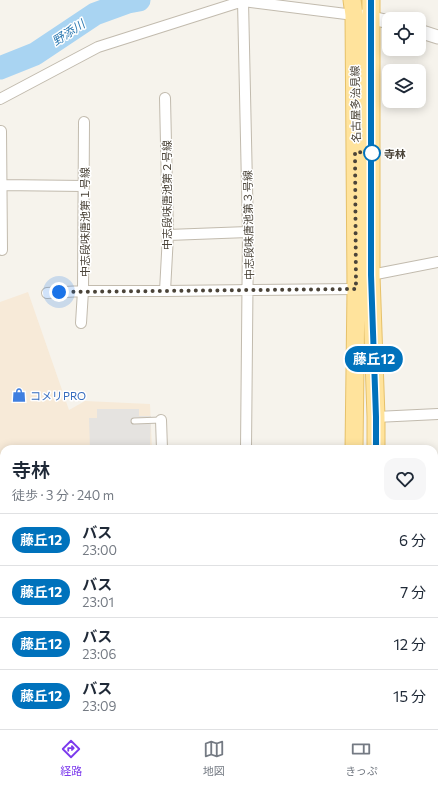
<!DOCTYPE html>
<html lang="ja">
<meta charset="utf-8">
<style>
:root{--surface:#fff;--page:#f6f6f7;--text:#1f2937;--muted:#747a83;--line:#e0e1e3;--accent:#7c3aed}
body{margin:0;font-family:Commissioner,"Noto Sans JP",sans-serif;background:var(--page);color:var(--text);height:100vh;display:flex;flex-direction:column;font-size:15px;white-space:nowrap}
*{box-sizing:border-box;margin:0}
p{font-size:13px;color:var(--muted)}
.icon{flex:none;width:22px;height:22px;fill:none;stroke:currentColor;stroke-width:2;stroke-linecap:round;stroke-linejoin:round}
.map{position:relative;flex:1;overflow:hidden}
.details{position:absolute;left:0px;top:445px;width:438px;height:284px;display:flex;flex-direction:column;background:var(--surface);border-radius:12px 12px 0 0;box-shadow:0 2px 10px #0003}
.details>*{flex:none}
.badge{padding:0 8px;border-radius:13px;font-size:14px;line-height:26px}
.tools{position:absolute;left:382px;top:12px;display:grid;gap:8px}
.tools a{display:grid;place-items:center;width:44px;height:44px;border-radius:8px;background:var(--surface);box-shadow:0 2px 10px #0003;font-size:20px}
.you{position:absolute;width:20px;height:20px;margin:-10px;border:3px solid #fff;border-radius:50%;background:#1a73e8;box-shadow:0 0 0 6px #1a73e833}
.map>.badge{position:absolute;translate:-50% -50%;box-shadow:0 0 0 2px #fff}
.round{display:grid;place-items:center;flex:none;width:42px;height:42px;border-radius:12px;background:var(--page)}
.summary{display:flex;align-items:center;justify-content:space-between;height:68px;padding:0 12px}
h1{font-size:19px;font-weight:600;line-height:30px}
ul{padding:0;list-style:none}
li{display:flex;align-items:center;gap:12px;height:52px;padding:0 12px;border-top:1px solid var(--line)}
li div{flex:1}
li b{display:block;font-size:15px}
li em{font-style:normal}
li .badge{min-width:44px;font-weight:700;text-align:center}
.tabs{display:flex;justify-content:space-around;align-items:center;height:56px;border-top:1px solid var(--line);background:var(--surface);font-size:11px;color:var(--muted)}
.tabs a{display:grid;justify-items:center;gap:2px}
.tabs .active{color:var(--accent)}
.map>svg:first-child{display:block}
</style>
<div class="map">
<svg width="438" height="729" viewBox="0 0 438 729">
<rect width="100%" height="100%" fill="#f6f3ec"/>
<!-- commercial -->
<path fill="#f7ead8" d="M28 292 69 410 85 401 150 404 152 449H4V605L0 607V302Z
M4 637V725H174V729H0V638Z"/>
<!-- parking -->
<path fill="#e5e3e0" d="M97 409H139V416H151L150 449H90L89 418H97Z
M0 569 4 580V599L0 601Z"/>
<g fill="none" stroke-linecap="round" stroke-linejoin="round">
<!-- river -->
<path stroke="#a9d4f2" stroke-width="23" d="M0 68 35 54 95 14 128 2 139 0"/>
<defs>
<path id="service" d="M134 421 161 420
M0 541 4 553
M0 654 4 652
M32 725 34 729
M129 729V725"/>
<path id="minor" d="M243 1 248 232 246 449
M0 99 98 47 243 1 354 15
M1 131 2 250
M0 185 84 186
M168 235 248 232
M371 275 438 262
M165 291 168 235 165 98
M47 293 83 291H165L356 289
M81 323 83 291 84 122
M376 417 438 414
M161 420 162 449"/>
<path id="tertiary" d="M364 16 389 22
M419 31 438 37
M434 594H438
M0 622 4 621
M188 729V725"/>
<path id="primary" d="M352 0 354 15 356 289 354 449
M371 0V275L376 417V449
M354 725V729
M375 725V729"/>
</defs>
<!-- service casing -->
<use href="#service" stroke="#c2bbae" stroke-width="7"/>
<!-- minor casing -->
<use href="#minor" stroke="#c2bbae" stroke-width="12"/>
<!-- tertiary casing -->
<use href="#tertiary" stroke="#c2bbae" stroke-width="15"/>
<!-- primary casing -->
<use href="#primary" stroke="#e6c16a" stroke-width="19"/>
<!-- service -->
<use href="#service" stroke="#fff" stroke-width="5"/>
<!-- minor -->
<use href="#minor" stroke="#fff" stroke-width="10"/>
<!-- tertiary -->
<use href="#tertiary" stroke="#fff" stroke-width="13"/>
<!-- primary -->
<use href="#primary" stroke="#ffe39c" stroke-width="17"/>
</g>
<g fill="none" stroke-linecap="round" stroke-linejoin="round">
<defs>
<path id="line" d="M371 0V275L376 417V449"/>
</defs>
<!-- line casing -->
<use href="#line" stroke="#fff" stroke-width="9"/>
<!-- line -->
<use href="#line" stroke="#0072bc" stroke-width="6"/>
<!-- walk -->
<path stroke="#4b4439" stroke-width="4" stroke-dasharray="0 7.2" d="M59 292 356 289 355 152 372 153"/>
</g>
<!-- icons -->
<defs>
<symbol id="shop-bare" viewBox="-9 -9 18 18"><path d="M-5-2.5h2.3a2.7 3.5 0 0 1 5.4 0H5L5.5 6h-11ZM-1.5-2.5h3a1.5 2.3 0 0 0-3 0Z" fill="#3f7fe0" stroke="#fff" stroke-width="2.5" paint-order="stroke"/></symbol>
</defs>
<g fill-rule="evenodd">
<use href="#shop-bare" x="9" y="385" width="20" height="20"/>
</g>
<!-- markers -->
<circle fill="#fff" stroke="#0072bc" stroke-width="2" cx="372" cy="153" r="8"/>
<g text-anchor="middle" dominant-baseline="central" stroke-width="3" stroke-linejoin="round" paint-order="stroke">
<!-- street labels -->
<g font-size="11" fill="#4b4439" stroke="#fff">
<text transform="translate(355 104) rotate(-91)">名古屋多治見線</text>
<text transform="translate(166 195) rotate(-90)">中志段味唐池第２号線</text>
<text transform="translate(84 222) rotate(-90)">中志段味唐池第１号線</text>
<text transform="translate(248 225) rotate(-91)">中志段味唐池第３号線</text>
</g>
<!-- stop labels -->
<g font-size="11" font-weight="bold" fill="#4b4439" stroke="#fff" text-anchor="start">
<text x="384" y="153">寺林</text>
</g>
<!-- shop labels -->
<g font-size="11" fill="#366cbe" stroke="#fff" text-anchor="start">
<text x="30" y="395">コメリPRO</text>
</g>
<!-- water labels -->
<g font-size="12" font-style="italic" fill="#2e7ab2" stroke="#fff">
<text transform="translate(68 32) rotate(-33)">野添川</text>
</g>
</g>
</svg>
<div class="tools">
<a><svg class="icon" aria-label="locate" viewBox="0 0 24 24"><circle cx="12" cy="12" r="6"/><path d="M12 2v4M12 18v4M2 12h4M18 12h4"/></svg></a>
<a><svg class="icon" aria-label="layers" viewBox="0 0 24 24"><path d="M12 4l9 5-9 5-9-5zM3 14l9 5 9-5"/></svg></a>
</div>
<div class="you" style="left:59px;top:292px"></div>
<b class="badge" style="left:374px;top:359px;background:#0072bc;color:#fff">藤丘12</b>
<section class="details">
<div class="summary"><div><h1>寺林</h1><p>徒歩 · 3 分 · 240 m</p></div><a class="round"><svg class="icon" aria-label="heart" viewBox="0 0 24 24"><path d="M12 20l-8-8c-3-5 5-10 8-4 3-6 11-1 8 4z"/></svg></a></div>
<ul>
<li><span class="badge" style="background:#0072bc;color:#fff">藤丘12</span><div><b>バス</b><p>23:00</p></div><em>6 分</em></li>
<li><span class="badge" style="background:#0072bc;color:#fff">藤丘12</span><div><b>バス</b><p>23:01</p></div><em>7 分</em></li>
<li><span class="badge" style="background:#0072bc;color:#fff">藤丘12</span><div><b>バス</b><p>23:06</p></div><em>12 分</em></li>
<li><span class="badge" style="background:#0072bc;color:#fff">藤丘12</span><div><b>バス</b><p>23:09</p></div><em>15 分</em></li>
</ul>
</section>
</div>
<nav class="tabs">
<a class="active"><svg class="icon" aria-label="directions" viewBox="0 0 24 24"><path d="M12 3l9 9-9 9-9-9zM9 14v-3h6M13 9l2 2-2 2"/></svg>経路</a>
<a><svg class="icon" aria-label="map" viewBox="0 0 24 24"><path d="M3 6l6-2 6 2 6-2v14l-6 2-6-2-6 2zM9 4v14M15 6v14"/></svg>地図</a>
<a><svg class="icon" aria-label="tickets" viewBox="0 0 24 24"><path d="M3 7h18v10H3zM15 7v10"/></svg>きっぷ</a>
</nav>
